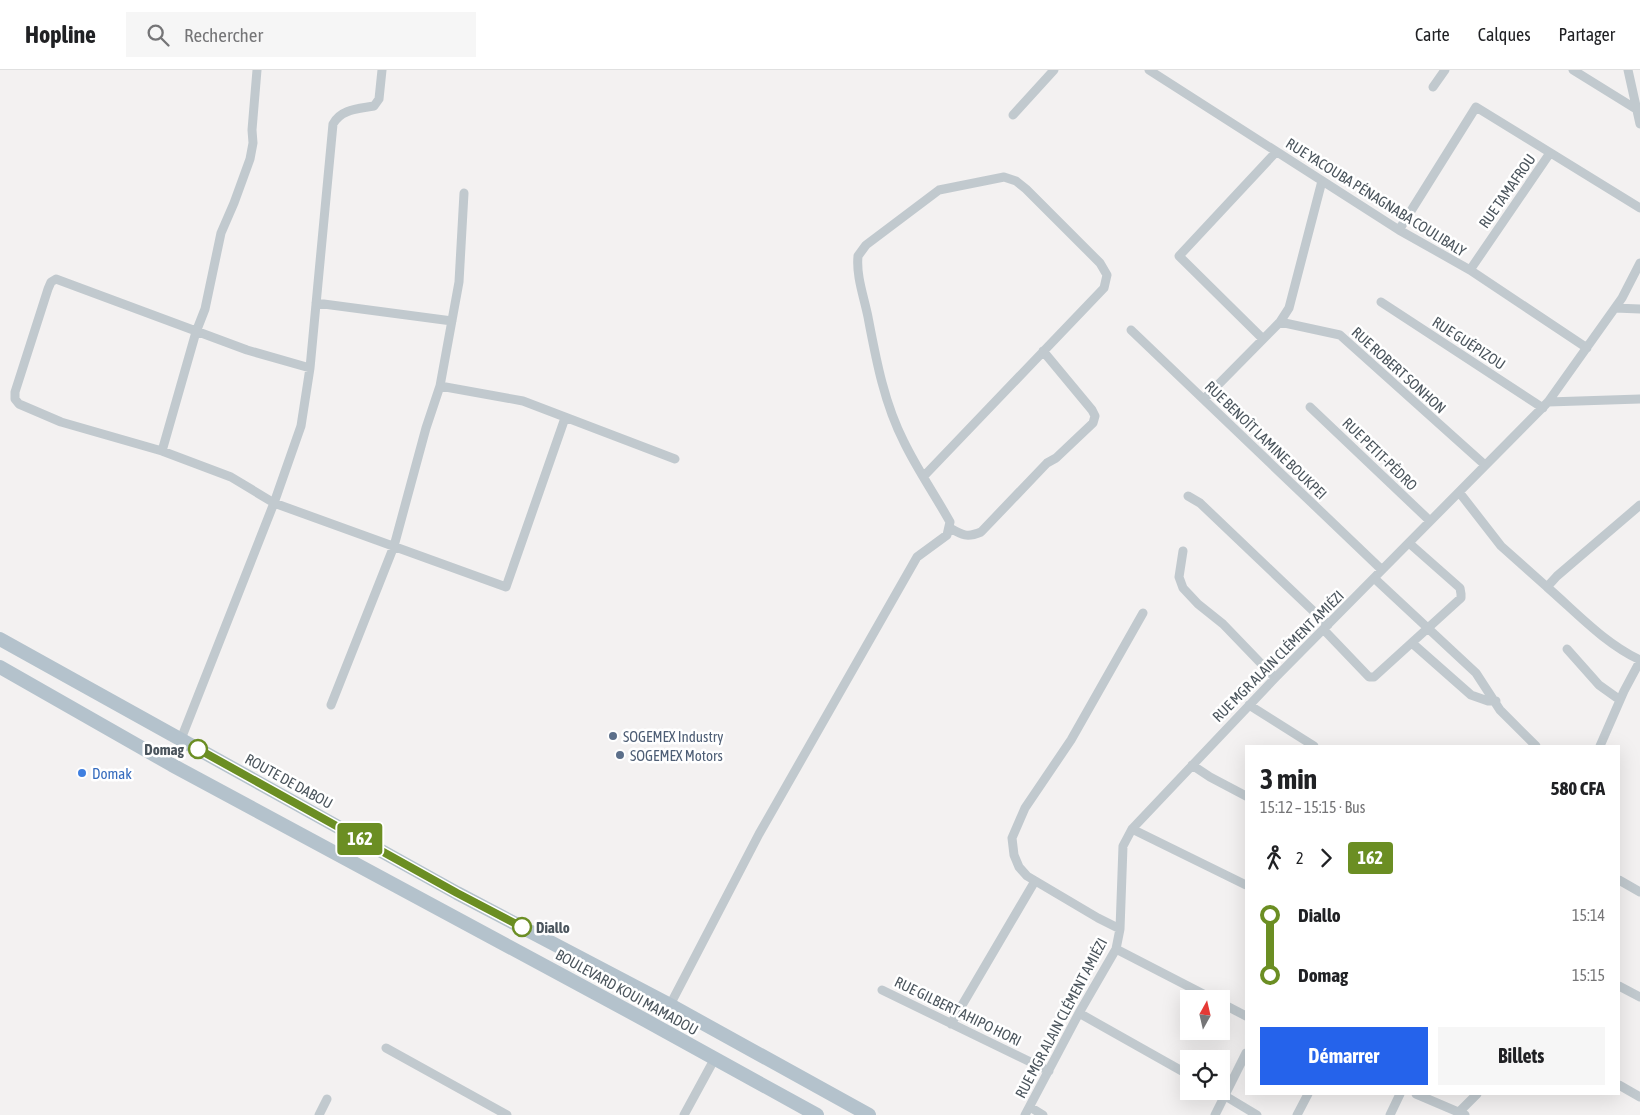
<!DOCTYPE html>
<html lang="fr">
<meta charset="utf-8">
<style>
:root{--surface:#fff;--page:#f6f6f6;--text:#202124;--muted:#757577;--line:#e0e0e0;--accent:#2563eb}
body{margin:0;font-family:"Asap Condensed",sans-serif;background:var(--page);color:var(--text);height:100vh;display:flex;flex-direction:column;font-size:19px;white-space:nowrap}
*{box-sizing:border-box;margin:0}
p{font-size:16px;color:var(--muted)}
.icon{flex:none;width:28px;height:28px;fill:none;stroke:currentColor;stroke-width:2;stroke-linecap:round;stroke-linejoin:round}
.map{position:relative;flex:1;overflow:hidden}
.sheet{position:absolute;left:1245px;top:675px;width:375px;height:350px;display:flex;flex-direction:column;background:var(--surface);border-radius:0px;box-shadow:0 5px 20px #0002}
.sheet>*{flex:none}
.badge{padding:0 10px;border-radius:4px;font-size:18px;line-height:32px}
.needle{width:32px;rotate:8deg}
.buttons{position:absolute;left:1180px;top:920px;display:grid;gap:10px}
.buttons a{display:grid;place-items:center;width:50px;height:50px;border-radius:0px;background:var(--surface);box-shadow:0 5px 20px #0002;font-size:25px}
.map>.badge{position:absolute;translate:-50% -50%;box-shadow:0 0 0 2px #fff}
.legs{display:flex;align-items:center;gap:8px;height:55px;padding:0 15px;font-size:16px}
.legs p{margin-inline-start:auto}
.head{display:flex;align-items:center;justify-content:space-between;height:85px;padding:0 15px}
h1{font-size:28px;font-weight:700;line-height:38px}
.primary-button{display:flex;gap:10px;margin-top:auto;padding:10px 15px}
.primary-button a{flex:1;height:58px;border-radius:0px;background:var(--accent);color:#fff;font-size:20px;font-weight:700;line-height:58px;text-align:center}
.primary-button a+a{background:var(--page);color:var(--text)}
ul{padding:0 15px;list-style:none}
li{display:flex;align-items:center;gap:18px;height:60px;font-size:19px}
li i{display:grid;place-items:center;width:8px;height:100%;margin:0 6px;background:currentColor}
li i::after{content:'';width:12px;height:12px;margin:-6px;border:4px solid;border-radius:50%;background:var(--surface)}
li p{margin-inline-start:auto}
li:first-child i{background:linear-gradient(#0000 50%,currentColor 0)}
li:last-child i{background:linear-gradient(currentColor 50%,#0000 0)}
header{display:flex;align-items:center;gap:30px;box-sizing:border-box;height:70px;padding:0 25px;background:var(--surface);border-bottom:1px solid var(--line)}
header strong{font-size:24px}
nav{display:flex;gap:28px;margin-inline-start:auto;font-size:18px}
.search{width:350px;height:45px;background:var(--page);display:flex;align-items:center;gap:12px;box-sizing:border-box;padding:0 18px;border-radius:0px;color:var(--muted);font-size:19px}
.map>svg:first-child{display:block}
</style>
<header>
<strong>Hopline</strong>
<div class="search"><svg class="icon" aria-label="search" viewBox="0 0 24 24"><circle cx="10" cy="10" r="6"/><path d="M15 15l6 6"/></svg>Rechercher</div>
<nav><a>Carte</a><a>Calques</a><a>Partager</a></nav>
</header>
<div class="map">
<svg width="1640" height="1045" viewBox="0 0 1640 1045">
<rect width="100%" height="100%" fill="#f3f1f1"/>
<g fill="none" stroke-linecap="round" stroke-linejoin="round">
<!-- street -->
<path stroke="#c1c9ce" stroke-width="9" d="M1149 0 1399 160 1470 200 1587 278
M1573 0 1636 39
M1628 0 1640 54
M1433 17 1445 0
M1013 45 1054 0
M1399 160 1476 37 1640 138
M1470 200 1550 83
M1381 232 1543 338
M316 233 452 251
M1615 238 1640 239
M1280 252 1340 265 1485 395
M1131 260 1382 500
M1263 269 1179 186 1276 82
M310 298 247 280 56 209 51 212 48 219 15 322V329L19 334 61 352 162 381 231 407 274 433 506 517 565 348
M440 316 523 331 675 389
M1204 329 1280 252 1289 238 1322 111
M1548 332 1640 329
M1310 337 1430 451
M162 381 196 262 205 239 221 163 234 133 250 89 253 73 252 60 257 0
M1459 422 1501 476 1547 517
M1188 426 1200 433 1328 555
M1640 435 1557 506 1547 517C1577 543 1604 573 1640 590
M950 458C962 465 967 468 981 462L1047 393 1056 388 1093 353 1095 346 1092 340 1043 281
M1183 481 1179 507 1183 518 1198 534 1223 554 1275 608
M1374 508 1476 603 1500 640 1536 676
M1324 560 1369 607H1374L1461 528V524L1460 518 1409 473
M1412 573 1471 625 1488 631H1496
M1567 579 1599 615 1620 630
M331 635 394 476 426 358 440 316 459 212 464 123
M1249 635 1314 676
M181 669 274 433 301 356 310 298 333 54C341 39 358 39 374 36L379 29 382 0
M1600 676 1624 621 1640 591
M1192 695 1210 707 1246 726
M1132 759 1246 815
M1619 810 1640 822
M1120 859 1098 848 1027 806 1019 797 1014 785 1012 768 1025 738 1071 670 1143 543
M1116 879 1213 929
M1619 916 1640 927
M882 920 1049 1001
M1221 933 1246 946
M670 935 759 764 917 487 947 465 950 452C935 425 917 399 904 372 884 333 876 289 868 247 864 227 856 206 858 186L866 175 939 120 1004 107 1016 111 1026 119 1100 193 1107 205 1104 218 924 406
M1079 943 1189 1005
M951 954 1035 811
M386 978 507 1045
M1619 1015 1640 1027
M1217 1021 1257 1045
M1416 1024 1465 1045
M1030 1037 1043 1045
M319 1045 327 1029
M684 1045 715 988
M1025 1045 1079 943 1116 879 1120 859 1123 776 1132 759 1275 608 1548 332 1622 228 1640 193
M1215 1045 1246 983
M1297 1045 1308 1024
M1390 1045 1400 1024
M1456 1045 1477 1024"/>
<!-- primary -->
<path stroke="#b4c2cc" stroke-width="14" d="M0 569 457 823 670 935 869 1045
M0 597 172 695 645 950 817 1045"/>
</g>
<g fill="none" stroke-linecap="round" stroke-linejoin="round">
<defs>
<path id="line-1" d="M198 679 457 823 522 857"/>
</defs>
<!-- line-1 casing -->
<use href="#line-1" stroke="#fff" stroke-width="11"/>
<!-- line-1 -->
<use href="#line-1" stroke="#6b8e23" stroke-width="8"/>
</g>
<!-- markers -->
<g fill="#5c6f8a" stroke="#fff" stroke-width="2">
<circle cx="613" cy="666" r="5"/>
<circle cx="620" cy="685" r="5"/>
</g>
<g fill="#fff" stroke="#6b8e23" stroke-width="2.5">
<circle cx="198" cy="679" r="9"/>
<circle cx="522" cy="857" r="9"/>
</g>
<circle fill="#3f7fe0" stroke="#fff" stroke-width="2" cx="82" cy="703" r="5"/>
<g text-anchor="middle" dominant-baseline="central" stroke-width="5" stroke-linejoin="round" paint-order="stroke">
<!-- street labels -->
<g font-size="15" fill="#4b555d" stroke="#fff">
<text transform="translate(1507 121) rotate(-55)">RUE TAMAFROU</text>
<text transform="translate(1376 127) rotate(32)">RUE YACOUBA PÉNAGNABA COULIBALY</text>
<text transform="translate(1469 273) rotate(33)">RUE GUÉPIZOU</text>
<text transform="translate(1399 300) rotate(42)">RUE ROBERT SONHON</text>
<text transform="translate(1266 370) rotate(44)">RUE BENOÎT LAMINE BOUKPEI</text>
<text transform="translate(1380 384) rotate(44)">RUE PETIT-PÉDRO</text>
<text transform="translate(1278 586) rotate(-45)">RUE MGR ALAIN CLÉMENT AMIÉZI</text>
<text transform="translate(289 711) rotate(29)">ROUTE DE DABOU</text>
<text transform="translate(627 922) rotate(29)">BOULEVARD KOUI MAMADOU</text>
<text transform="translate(958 941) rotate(26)">RUE GILBERT AHIPO HORI</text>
<text transform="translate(1061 948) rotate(-62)">RUE MGR ALAIN CLÉMENT AMIÉZI</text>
</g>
<!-- service labels -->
<g font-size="15" fill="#4e5e75" stroke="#fff" text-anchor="start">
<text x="623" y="666">SOGEMEX Industry</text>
<text x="630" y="685">SOGEMEX Motors</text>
</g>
<!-- stop labels -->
<g font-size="15" font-weight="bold" fill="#4b555d" stroke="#fff" text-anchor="end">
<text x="184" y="679">Domag</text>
<text x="536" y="857" text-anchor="start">Diallo</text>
</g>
<!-- shop labels -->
<g font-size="15" fill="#366cbe" stroke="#fff" text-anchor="start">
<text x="92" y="703">Domak</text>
</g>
</g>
</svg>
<div class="buttons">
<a><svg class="needle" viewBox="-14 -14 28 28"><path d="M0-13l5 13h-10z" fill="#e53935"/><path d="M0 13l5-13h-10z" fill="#757577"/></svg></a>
<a><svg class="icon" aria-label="locate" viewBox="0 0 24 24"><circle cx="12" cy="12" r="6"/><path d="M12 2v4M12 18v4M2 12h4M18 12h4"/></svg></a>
</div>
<b class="badge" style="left:360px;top:769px;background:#6b8e23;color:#fff">162</b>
<section class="sheet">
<div class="head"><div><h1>3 min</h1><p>15:12 – 15:15 · Bus</p></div><b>580 CFA</b></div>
<div class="legs"><svg class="icon" aria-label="walk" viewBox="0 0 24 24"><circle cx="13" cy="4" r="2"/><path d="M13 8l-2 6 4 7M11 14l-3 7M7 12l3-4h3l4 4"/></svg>2<svg class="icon" aria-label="forward" viewBox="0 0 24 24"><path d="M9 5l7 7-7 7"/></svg><b class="badge" style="background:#6b8e23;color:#fff">162</b></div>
<ul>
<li><i style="color:#6b8e23"></i><b>Diallo</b><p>15:14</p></li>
<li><i style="color:#6b8e23"></i><b>Domag</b><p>15:15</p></li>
</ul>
<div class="primary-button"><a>Démarrer</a><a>Billets</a></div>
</section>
</div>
